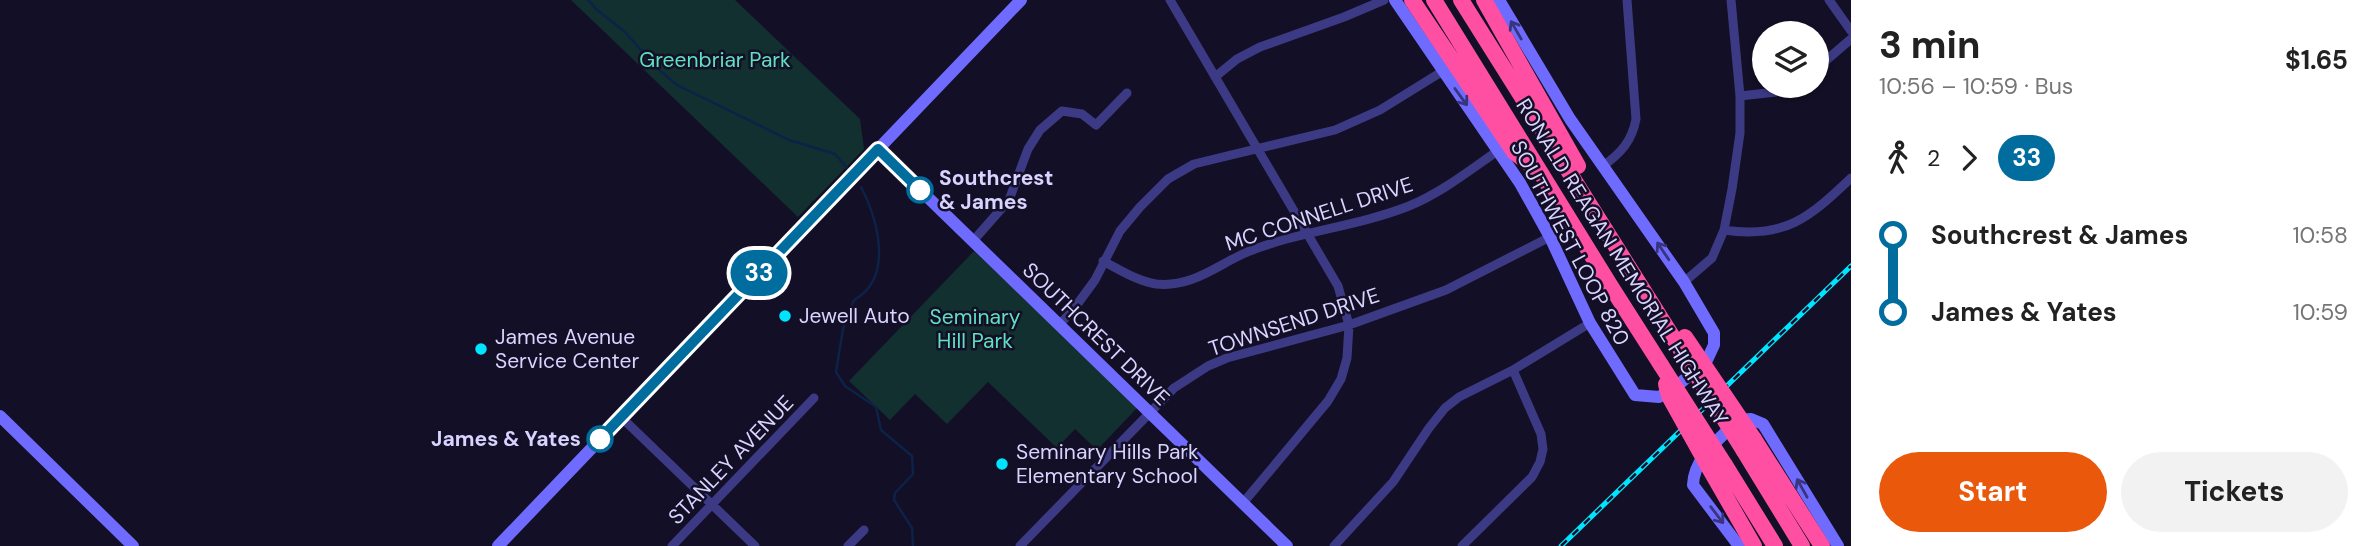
<!DOCTYPE html>
<meta charset="utf-8">
<style>
:root{--surface:#fff;--page:#f2f2f2;--text:#222;--muted:#767676;--accent:#ea580c}
body{margin:0;font-family:"DM Sans",sans-serif;background:var(--page);color:var(--text);height:100vh;display:flex;flex-direction:column;font-size:26px;white-space:nowrap}
*{box-sizing:border-box;margin:0}
p{font-size:23px;color:var(--muted)}
.icon{flex:none;width:38px;height:38px;fill:none;stroke:currentColor;stroke-width:2;stroke-linecap:round;stroke-linejoin:round}
.map{position:relative;flex:1;overflow:hidden}
.panel{display:flex;flex-direction:column;background:var(--surface);width:525px}
.panel>*{flex:none}
.badge{padding:0 14px;border-radius:23px;font-size:24px;line-height:46px}
.buttons{position:absolute;left:1752px;top:21px;display:grid;gap:14px}
.buttons a{display:grid;place-items:center;width:77px;height:77px;border-radius:50%;background:var(--surface);box-shadow:0 2px 5px #0004;font-size:35px}
.map>.badge{position:absolute;translate:-50% -50%;box-shadow:0 0 0 4px #fff}
.legs{display:flex;align-items:center;gap:10px;height:77px;padding:0 28px;font-size:23px}
.legs p{margin-inline-start:auto}
.summary{display:flex;align-items:center;justify-content:space-between;height:119px;padding:0 28px}
h1{font-size:38px;font-weight:700;line-height:52px}
.action{display:flex;gap:14px;margin-top:auto;padding:14px 28px}
.action a{flex:1;height:80px;border-radius:42px;background:var(--accent);color:#fff;font-size:28px;font-weight:700;line-height:80px;text-align:center}
.action a+a{background:var(--page);color:var(--text)}
ul{padding:0 28px;list-style:none}
li{display:flex;align-items:center;gap:24px;height:77px;font-size:26px}
li i{display:grid;place-items:center;width:10px;height:100%;margin:0 9px;background:currentColor}
li i::after{content:'';width:18px;height:18px;margin:-9px;border:5px solid;border-radius:50%;background:var(--surface)}
li p{margin-inline-start:auto}
li:first-child i{background:linear-gradient(#0000 50%,currentColor 0)}
li:last-child i{background:linear-gradient(currentColor 50%,#0000 0)}
main{display:flex;flex:1;min-height:0}
.map>svg:first-child{display:block}
</style>
<main>
<div class="map">
<svg width="1851" height="546" viewBox="0 0 1851 546">
<rect width="100%" height="100%" fill="#130f26"/>
<!-- green -->
<path fill="#12302f" d="M571 0H735L860 119 864 149 798 217Z
M974 251 1138 407 1097 450 1075 429 1057 448 988 382 947 424 915 394 890 420 849 381Z"/>
<g fill="none" stroke-linecap="round" stroke-linejoin="round">
<!-- stream -->
<path stroke="#0c2248" stroke-width="2.5" d="M588 0 597 10 624 31 659 70 677 85 789 140 835 154 847 168
M861 187C878 220 894 278 854 300L843 329 836 372 845 386 876 407 881 430 912 456 913 474 895 493 894 500 912 528 913 546"/>
<!-- street -->
<path stroke="#3d3a85" stroke-width="9" d="M1170 0 1338 286 1349 325 1347 358 1341 379 1328 401 1243 503
M1829 0 1851 31
M1816 69 1851 39
M1215 77 1237 59 1260 47 1344 17 1384 0
M1740 96 1776 92 1789 86
M1603 166C1621 153 1632 141 1636 119L1627 0
M1724 230C1785 239 1809 218 1851 178
M973 241 1009 200 1028 149 1040 130 1062 111 1082 114 1096 125 1127 93
M1103 261C1120 270 1137 281 1156 284 1191 288 1216 266 1245 253 1298 231 1356 227 1409 206 1441 193 1470 170 1499 150
M1684 282 1712 258 1724 230 1732 189 1740 133V96L1731 0
M1059 325 1073 310 1095 280 1120 231 1140 207 1168 179 1194 164 1335 130 1380 110 1443 71
M621 417 755 546
M672 546 814 398
M848 546 864 530
M1020 546 1174 388 1208 366 1227 358 1349 325 1446 290 1550 237
M1334 546 1393 482 1429 428 1445 408 1459 397 1513 370 1590 323
M1462 546 1532 477 1540 462 1543 449 1541 434 1513 370"/>
<!-- secondary -->
<path stroke="#6f6bff" stroke-width="12" d="M1395 0 1520 183 1550 237 1590 323 1635 395 1659 397 1677 386 1707 360 1714 345V333L1684 282 1570 119 1499 0
M878 149 1287 546
M0 416 133 546
M498 546 1021 0
M1739 546 1693 485C1694 457 1720 439 1738 420L1751 419 1763 424 1838 546"/>
<!-- highway -->
<path stroke="#ff4fa3" stroke-width="16" d="M1412 0 1514 152 1533 167
M1434 0 1610 285 1661 365
M1461 0 1674 339
M1484 0 1578 166
M1754 439 1822 546
M1744 451 1802 546
M1725 465 1775 546
M1708 466 1754 546"/>
<defs>
<path id="rail" d="M1561 546 1851 266"/>
</defs>
<!-- rail casing -->
<use href="#rail" stroke="#00e5ff" stroke-width="5"/>
<!-- rail -->
<use href="#rail" stroke="#130f26" stroke-width="2.5" stroke-dasharray="8" stroke-linecap="butt"/>
<!-- highway-bridge -->
<path stroke="#ff4fa3" stroke-width="16" d="M1685 337 1754 439
M1674 339 1744 451
M1661 365 1725 465
M1666 384 1669 396 1708 466"/>
</g>
<!-- one-way arrows -->
<defs><path id="oneway-shaft" d="M-6 0H5M1.5-3L5.5 0L1.5 3" fill="none" stroke-width="1.6" stroke-linecap="round" stroke-linejoin="round" transform="scale(1.75)"/></defs>
<g stroke="#38347d">
<use href="#oneway-shaft" transform="translate(1516 30) rotate(-120)"/>
<use href="#oneway-shaft" transform="translate(1461 97) rotate(54)"/>
<use href="#oneway-shaft" transform="translate(1663 251) rotate(-124)"/>
<use href="#oneway-shaft" transform="translate(1802 488) rotate(-119)"/>
<use href="#oneway-shaft" transform="translate(1717 515) rotate(53)"/>
</g>
<g fill="none" stroke-linecap="round" stroke-linejoin="round">
<defs>
<path id="line-1" d="M600 439 878 149 920 190"/>
</defs>
<!-- line-1 casing -->
<use href="#line-1" stroke="#fff" stroke-width="16"/>
<!-- line-1 -->
<use href="#line-1" stroke="#006d9e" stroke-width="10"/>
</g>
<!-- markers -->
<g fill="#fff" stroke="#006d9e" stroke-width="3.5">
<circle cx="920" cy="190" r="12"/>
<circle cx="600" cy="439" r="12"/>
</g>
<g fill="#00e5ff" stroke="#130f26" stroke-width="2.5">
<circle cx="785" cy="316" r="7"/>
<circle cx="481" cy="349" r="7"/>
<circle cx="1002" cy="464" r="7"/>
</g>
<g text-anchor="middle" dominant-baseline="central" stroke-width="5" stroke-linejoin="round" paint-order="stroke">
<!-- park labels -->
<g font-size="21" fill="#5fe0c0" stroke="#130f26">
<text x="715" y="60">Greenbriar Park</text>
<text x="975" y="317">Seminary<tspan x="975" dy="24">Hill Park</tspan></text>
</g>
<!-- stop labels -->
<g font-size="21" font-weight="bold" fill="#d9d4ff" stroke="#130f26" text-anchor="start">
<text x="939" y="178">Southcrest<tspan x="939" dy="24">&amp; James</tspan></text>
<text x="581" y="439" text-anchor="end">James &amp; Yates</text>
</g>
<!-- street labels -->
<g font-size="21" fill="#d9d4ff" stroke="#130f26">
<text transform="translate(1319 214) rotate(-18)">MC CONNELL DRIVE</text>
<text transform="translate(1570 243) rotate(62)">SOUTHWEST LOOP 820</text>
<text transform="translate(1622 262) rotate(58)">RONALD REAGAN MEMORIAL HIGHWAY</text>
<text transform="translate(1294 322) rotate(-18)">TOWNSEND DRIVE</text>
<text transform="translate(1096 334) rotate(44)">SOUTHCREST DRIVE</text>
<text transform="translate(731 460) rotate(-46)">STANLEY AVENUE</text>
</g>
<!-- poi labels -->
<g font-size="21" fill="#d9d4ff" stroke="#130f26" text-anchor="start">
<text x="799" y="316">Jewell Auto</text>
<text x="495" y="337">James Avenue<tspan x="495" dy="24">Service Center</tspan></text>
<text x="1016" y="452">Seminary Hills Park<tspan x="1016" dy="24">Elementary School</tspan></text>
</g>
</g>
</svg>
<div class="buttons">
<a><svg class="icon" aria-label="layers" viewBox="0 0 24 24"><path d="M12 4l9 5-9 5-9-5zM3 14l9 5 9-5"/></svg></a>
</div>
<b class="badge" style="left:759px;top:273px;background:#006d9e;color:#fff">33</b>
</div>
<section class="panel">
<div class="summary"><div><h1>3 min</h1><p>10:56 – 10:59 · Bus</p></div><b>$1.65</b></div>
<div class="legs"><svg class="icon" aria-label="walk" viewBox="0 0 24 24"><circle cx="13" cy="4" r="2"/><path d="M13 8l-2 6 4 7M11 14l-3 7M7 12l3-4h3l4 4"/></svg>2<svg class="icon" aria-label="forward" viewBox="0 0 24 24"><path d="M9 5l7 7-7 7"/></svg><b class="badge" style="background:#006d9e;color:#fff">33</b></div>
<ul>
<li><i style="color:#006d9e"></i><b>Southcrest &amp; James</b><p>10:58</p></li>
<li><i style="color:#006d9e"></i><b>James &amp; Yates</b><p>10:59</p></li>
</ul>
<div class="action"><a>Start</a><a>Tickets</a></div>
</section>
</main>
